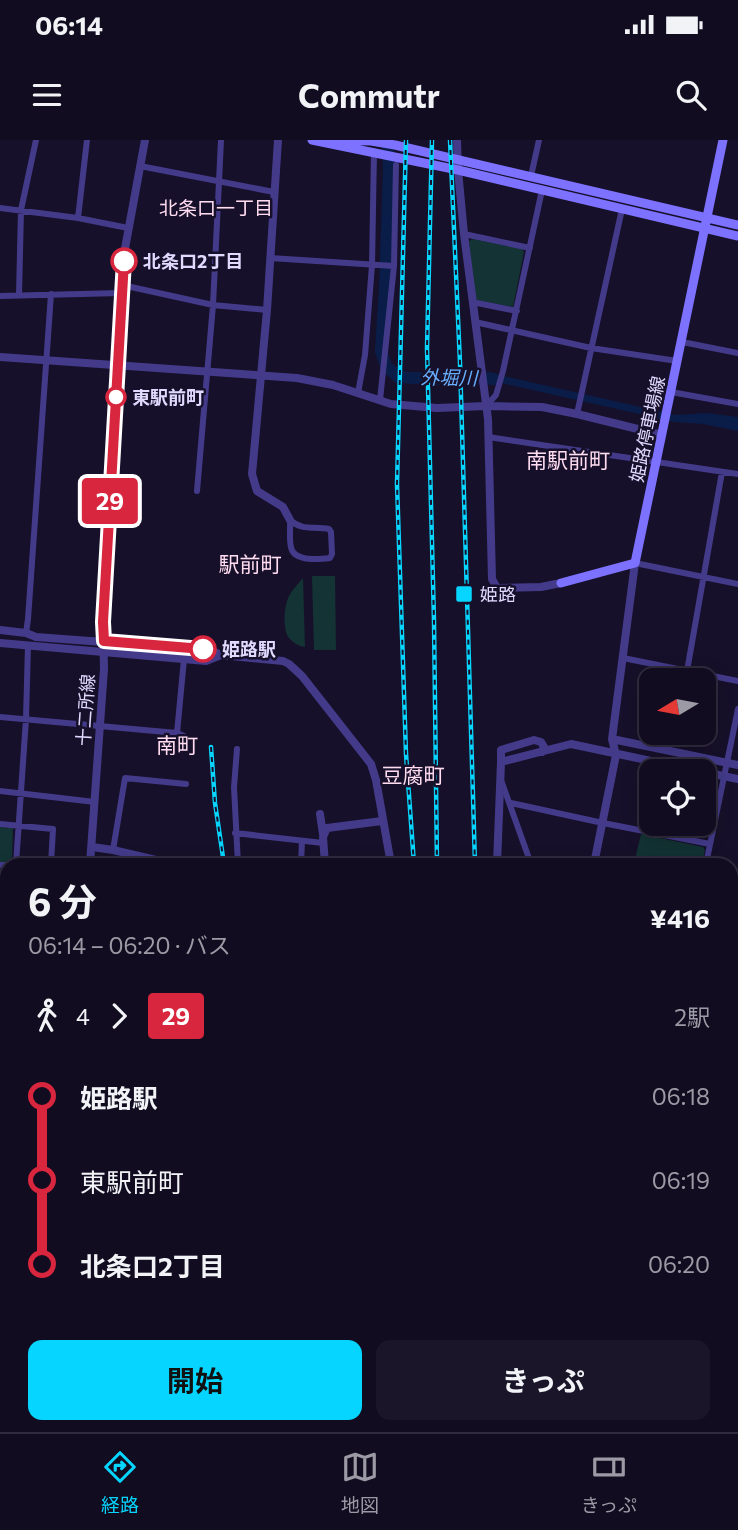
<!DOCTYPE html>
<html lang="ja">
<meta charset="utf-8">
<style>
:root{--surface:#110c20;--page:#1a1529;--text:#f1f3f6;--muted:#9c9ba5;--line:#302c3e;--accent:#06d6ff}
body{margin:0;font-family:Commissioner,"Noto Sans JP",sans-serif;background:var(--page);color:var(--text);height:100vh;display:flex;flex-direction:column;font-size:26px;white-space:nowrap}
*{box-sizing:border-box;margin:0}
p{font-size:23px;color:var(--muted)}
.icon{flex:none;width:38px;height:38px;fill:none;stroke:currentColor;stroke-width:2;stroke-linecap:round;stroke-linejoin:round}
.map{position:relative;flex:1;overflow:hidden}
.sheet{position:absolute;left:0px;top:718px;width:738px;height:576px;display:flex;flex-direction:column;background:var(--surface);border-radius:21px 21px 0 0;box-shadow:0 4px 18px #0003,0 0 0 2px var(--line)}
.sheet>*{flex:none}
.badge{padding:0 14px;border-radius:5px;font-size:24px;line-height:46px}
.needle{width:46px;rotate:260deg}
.tools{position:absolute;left:639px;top:528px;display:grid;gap:14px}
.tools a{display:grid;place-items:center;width:77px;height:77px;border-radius:14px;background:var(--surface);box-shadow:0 4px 18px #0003,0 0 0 2px var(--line);font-size:35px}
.map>.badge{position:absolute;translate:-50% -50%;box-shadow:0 0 0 4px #fff}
.legs{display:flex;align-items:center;gap:10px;height:77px;padding:0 28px;font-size:23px}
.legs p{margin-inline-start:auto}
.overview{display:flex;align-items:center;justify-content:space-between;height:119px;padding:0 28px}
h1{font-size:38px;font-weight:700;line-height:52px}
.button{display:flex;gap:14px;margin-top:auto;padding:14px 28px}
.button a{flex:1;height:80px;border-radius:14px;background:var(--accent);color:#111;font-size:28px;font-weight:700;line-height:80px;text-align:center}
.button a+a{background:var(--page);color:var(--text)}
ul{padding:0 28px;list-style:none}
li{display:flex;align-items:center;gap:24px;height:84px;font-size:26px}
li i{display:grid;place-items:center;width:10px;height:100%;margin:0 9px;background:currentColor}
li i::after{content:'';width:18px;height:18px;margin:-9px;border:5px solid;border-radius:50%;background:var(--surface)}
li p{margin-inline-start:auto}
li:first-child i{background:linear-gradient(#0000 50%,currentColor 0)}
li:last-child i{background:linear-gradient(currentColor 50%,#0000 0)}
.status{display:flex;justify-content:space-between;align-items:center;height:49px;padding:0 35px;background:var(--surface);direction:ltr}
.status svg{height:19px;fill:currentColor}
header{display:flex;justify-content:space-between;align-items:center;height:91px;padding:0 28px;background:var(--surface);font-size:32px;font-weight:700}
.tabs{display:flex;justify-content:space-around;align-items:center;height:98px;border-top:2px solid var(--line);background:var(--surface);font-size:19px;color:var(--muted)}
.tabs a{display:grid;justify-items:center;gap:4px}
.tabs .current{color:var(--accent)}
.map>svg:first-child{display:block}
</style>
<div class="status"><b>06:14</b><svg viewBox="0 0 49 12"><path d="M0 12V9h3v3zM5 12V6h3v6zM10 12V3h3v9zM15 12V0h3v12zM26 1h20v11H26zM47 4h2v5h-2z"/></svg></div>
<header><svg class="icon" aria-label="menu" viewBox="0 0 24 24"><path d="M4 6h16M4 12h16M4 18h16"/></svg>Commutr<svg class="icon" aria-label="search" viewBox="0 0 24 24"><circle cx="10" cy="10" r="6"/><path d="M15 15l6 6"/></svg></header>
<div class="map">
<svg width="738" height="1292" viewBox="0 0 738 1292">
<rect width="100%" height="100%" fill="#17102a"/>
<!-- green -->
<path fill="#133334" d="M473 99 522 109 524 112 513 167 477 160 475 158 469 101Z
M312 436H335L336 510H314Z
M303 438 305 507C298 506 291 502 287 495 283 485 284 466 289 456 292 450 298 444 303 438Z
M0 687 13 688 12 723 0 722Z
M641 694 703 707 705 710 702 724H634Z"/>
<!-- water -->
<path fill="#0a1d49" d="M486 232 676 275 707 273 738 277V291L703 284 675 282 497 242 487 244Z"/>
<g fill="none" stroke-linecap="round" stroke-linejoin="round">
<!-- river -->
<path stroke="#0a1d49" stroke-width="12" d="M388 0 389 30 385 148 381 211 386 226 398 237 432 239 486 238 494 239"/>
<!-- minor -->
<path stroke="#433b8a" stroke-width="6" d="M140 26 274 52
M531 36 539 0
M0 68 78 78 128 88
M78 78 87 0
M464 94 530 108
M270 118 394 126
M122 145 213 165 267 170
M19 155 21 70 36 0
M0 156 121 153
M472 162 517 171
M475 182 591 208 677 221
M682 202 738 213
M671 252 738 264
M358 253 365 215 372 125 374 12
M380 260 394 126 396 25
M486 266 496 255 503 231 542 50
M577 274 622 69
M488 297 738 334
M197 351 213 165 221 0
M290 380C302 391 314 386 329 389L331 392 332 414 330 418C323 419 318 419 312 419 284 418 291 402 290 380Z
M635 423 738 444
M26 493 28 479 51 154
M623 518 738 541
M687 531 722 332
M0 577 177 593
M184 596 177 593 184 519
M237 609 234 647 238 724
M501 640 531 724
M0 651 95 662
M511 663 603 683 710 704
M0 684 53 689 51 724
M235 693 323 703
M113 710 125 638 186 644
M16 724 26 579 28 505
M301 724 302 701
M706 724 738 569
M0 725H7
M0 750H7
M732 768 738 770
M0 814 7 815
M732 845 738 847
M0 914 7 828
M0 964H7
M0 1012H7
M732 1059 738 1061
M0 1061 7 1062
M0 1128H7
M732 1153 738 1154
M0 1207 7 1208
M0 1255 7 1256
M207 1286 244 1292
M528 1286 532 1292
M69 1292 70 1286
M194 1292 195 1286
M291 1292 292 1286
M362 1292V1286"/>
<!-- tertiary -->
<path stroke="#433b8a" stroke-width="8" d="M278 0 267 170 252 334 257 351 283 367 290 380
M457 0 458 30 464 94 488 279 492 439 497 448 541 447 561 443
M0 217 297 238 333 245 391 264 437 268 486 266 542 267 577 274 662 295
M0 490 26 493 36 497 211 510 221 515 283 521 289 524 302 536 371 624 376 640 391 724
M0 503 206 521 221 515
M612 599 738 625
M542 612 544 607 541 602 534 600 501 610V622L571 604 703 632
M704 632 738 639
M320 674 323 694
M92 707 113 710 173 724
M90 724 104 529 103 482 124 114 145 0
M325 724 323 697 327 688 382 681
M497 724 501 622
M594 724 616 615 612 599 635 423
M732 953 738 955
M480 1286V1292
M501 1286 502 1292
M5 1292 7 1281
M126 1292 127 1286"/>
<!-- secondary -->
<path stroke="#7d71ff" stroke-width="9" d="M312 0 458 30 738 96
M336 0 371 1 395 5 738 85
M561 443 635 423 723 0"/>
<!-- primary -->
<path stroke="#ce61ff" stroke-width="10" d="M0 1158H7
M0 1169 7 1170
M678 1286 703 1292
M716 1286 738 1291"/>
<defs>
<path id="rail" d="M406 0 397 344 406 614 414 724
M432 0 427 208 434 481 437 724
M450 0 460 223 475 724
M211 607 215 663 224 724
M732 1076 738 1077
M492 1286V1292
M560 1286 564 1292"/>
</defs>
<!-- rail casing -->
<use href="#rail" stroke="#06d6ff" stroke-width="4.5"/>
<!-- rail -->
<use href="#rail" stroke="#17102a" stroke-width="2" stroke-dasharray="5" stroke-linecap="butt"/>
</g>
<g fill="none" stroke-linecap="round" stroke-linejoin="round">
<defs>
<path id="line-1" d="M124 121 103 482 104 501 203 509"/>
</defs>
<!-- line-1 casing -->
<use href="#line-1" stroke="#fff" stroke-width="16"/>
<!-- line-1 -->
<use href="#line-1" stroke="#d7263d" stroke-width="10"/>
</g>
<!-- markers -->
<g fill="#fff" stroke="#d7263d" stroke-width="3.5">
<circle cx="124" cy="121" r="12"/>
<circle cx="116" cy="257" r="9"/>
<circle cx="203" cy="509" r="12"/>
</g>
<rect fill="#06d6ff" stroke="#17102a" stroke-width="2.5" x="455" y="445" width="18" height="18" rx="3.5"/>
<g text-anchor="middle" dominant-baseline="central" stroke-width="5" stroke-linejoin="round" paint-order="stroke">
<!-- stop labels -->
<g font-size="18" font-weight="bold" fill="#e0daff" stroke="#17102a" text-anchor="start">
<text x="143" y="121">北条口2丁目</text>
<text x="132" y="257">東駅前町</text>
<text x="222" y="509">姫路駅</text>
</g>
<!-- street labels -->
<g font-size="18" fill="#e0daff" stroke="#17102a">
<text transform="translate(647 289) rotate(-78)">姫路停車場線</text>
<text transform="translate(85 570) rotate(-86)">十二所線</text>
</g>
<!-- poi labels -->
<g font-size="18" fill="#e0daff" stroke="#17102a" text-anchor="start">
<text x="480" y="454">姫路</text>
</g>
<!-- neighbourhood labels -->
<g font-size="19" fill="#ffdcf0" stroke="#17102a">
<text x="216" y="67">北条口一丁目</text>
</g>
<!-- water labels -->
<g font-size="19" font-style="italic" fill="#68afff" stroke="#17102a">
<text transform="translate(449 237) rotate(1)">外堀川</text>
</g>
<!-- quarter labels -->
<g font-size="21" fill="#ffdcf0" stroke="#17102a">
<text x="568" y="319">南駅前町</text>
<text x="250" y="423">駅前町</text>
<text x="177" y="604">南町</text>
<text x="413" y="634">豆腐町</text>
</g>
</g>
</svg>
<div class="tools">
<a><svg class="needle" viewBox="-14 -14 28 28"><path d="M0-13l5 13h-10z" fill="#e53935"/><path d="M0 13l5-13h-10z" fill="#9c9ba5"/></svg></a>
<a><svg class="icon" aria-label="locate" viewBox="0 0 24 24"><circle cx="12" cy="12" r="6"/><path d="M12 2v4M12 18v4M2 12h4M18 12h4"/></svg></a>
</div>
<b class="badge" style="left:110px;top:361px;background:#d7263d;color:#fff">29</b>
<section class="sheet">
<div class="overview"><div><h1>6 分</h1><p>06:14 – 06:20 · バス</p></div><b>¥416</b></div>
<div class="legs"><svg class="icon" aria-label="walk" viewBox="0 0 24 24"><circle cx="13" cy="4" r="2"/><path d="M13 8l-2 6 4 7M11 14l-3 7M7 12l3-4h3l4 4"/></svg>4<svg class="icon" aria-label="forward" viewBox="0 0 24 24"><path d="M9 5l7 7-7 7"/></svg><b class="badge" style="background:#d7263d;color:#fff">29</b><p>2駅</p></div>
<ul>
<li><i style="color:#d7263d"></i><b>姫路駅</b><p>06:18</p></li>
<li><i style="color:#d7263d"></i><span>東駅前町</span><p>06:19</p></li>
<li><i style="color:#d7263d"></i><b>北条口2丁目</b><p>06:20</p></li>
</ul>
<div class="button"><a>開始</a><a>きっぷ</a></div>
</section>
</div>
<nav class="tabs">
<a class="current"><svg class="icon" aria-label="directions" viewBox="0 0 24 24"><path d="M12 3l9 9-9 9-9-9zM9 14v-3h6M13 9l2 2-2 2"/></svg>経路</a>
<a><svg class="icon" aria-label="map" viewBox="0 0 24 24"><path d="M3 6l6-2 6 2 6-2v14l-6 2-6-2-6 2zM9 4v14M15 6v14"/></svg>地図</a>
<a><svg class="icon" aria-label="tickets" viewBox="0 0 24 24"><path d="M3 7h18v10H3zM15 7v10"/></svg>きっぷ</a>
</nav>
